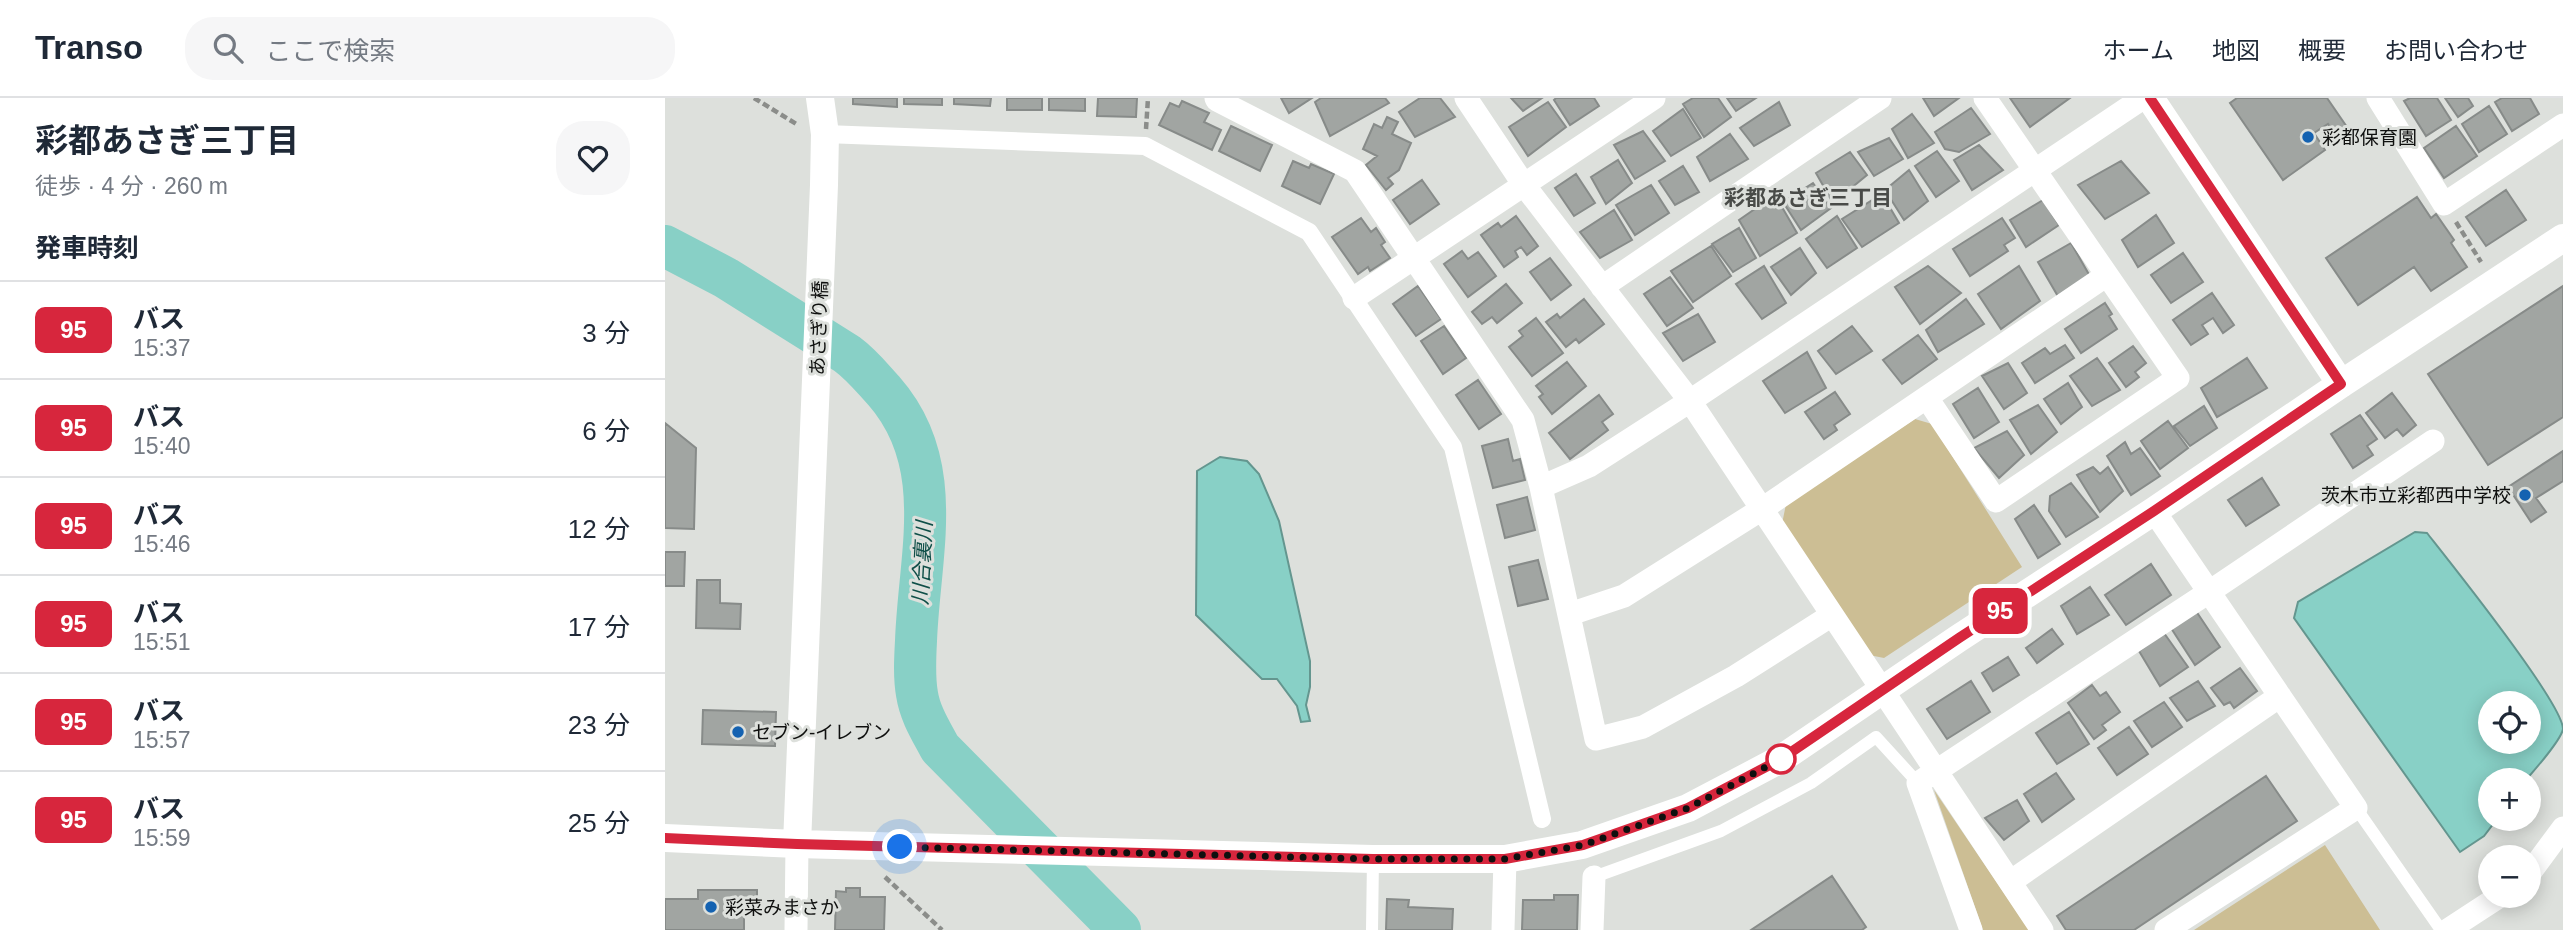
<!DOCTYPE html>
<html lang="ja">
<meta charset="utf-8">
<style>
:root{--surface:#fff;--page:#f6f6f7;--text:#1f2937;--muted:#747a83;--line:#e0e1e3}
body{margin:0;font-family:Arial,"Noto Sans JP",sans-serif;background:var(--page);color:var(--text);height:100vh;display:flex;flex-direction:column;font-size:26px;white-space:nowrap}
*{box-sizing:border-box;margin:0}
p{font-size:23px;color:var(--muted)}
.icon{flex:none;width:38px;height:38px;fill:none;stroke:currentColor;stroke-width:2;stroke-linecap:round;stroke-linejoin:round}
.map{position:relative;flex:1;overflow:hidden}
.drawer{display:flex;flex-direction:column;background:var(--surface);width:665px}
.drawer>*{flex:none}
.badge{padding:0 14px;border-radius:10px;font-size:24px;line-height:46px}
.tools{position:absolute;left:1813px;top:593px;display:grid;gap:14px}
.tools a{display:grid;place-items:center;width:63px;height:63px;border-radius:50%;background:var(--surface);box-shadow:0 4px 18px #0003;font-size:35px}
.you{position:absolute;width:35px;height:35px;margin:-18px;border:5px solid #fff;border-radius:50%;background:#1a73e8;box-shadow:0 0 0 10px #1a73e833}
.map>.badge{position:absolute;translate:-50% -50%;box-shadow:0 0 0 4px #fff}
h2{padding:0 35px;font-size:26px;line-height:63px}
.round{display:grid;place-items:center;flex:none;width:74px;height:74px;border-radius:28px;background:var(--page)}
.head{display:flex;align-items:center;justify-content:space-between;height:119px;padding:0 35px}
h1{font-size:33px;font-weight:700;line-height:52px}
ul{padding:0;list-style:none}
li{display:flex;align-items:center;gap:21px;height:98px;padding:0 35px;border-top:2px solid var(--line)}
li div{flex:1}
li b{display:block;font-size:26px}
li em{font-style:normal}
li .badge{min-width:77px;font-weight:700;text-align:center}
header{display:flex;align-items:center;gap:42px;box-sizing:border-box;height:98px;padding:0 35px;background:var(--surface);border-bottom:2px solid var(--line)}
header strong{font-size:33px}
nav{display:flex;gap:38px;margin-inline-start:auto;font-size:24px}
.search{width:490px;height:63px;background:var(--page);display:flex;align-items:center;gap:18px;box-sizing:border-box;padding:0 24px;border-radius:28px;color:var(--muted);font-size:26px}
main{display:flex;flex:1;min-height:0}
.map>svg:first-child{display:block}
</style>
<header>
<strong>Transo</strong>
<div class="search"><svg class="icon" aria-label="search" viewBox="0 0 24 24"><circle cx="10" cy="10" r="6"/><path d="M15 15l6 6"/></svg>ここで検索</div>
<nav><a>ホーム</a><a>地図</a><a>概要</a><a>お問い合わせ</a></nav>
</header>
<main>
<section class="drawer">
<div class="head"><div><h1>彩都あさぎ三丁目</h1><p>徒歩 · 4 分 · 260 m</p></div><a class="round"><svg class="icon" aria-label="heart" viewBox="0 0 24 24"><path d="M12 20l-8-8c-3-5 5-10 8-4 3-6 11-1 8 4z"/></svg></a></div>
<h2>発車時刻</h2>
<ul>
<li><span class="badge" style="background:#d7263d;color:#fff">95</span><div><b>バス</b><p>15:37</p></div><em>3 分</em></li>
<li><span class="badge" style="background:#d7263d;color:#fff">95</span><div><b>バス</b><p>15:40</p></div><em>6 分</em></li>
<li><span class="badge" style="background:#d7263d;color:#fff">95</span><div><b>バス</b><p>15:46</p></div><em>12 分</em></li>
<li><span class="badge" style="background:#d7263d;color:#fff">95</span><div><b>バス</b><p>15:51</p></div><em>17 分</em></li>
<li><span class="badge" style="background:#d7263d;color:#fff">95</span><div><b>バス</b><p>15:57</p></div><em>23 分</em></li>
<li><span class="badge" style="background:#d7263d;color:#fff">95</span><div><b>バス</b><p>15:59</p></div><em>25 分</em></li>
</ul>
</section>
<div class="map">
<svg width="1898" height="832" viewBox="0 0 1898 832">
<rect width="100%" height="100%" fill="#dde0dc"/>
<!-- green -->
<path fill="#ccbe94" d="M1250 321 1267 326 1357 469 1219 560 1204 557 1117 426 1121 406Z
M1269 692 1364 832H1318Z
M1660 747 1715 832H1529Z"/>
<!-- water -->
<path fill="#88d0c6" stroke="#64968f" stroke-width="2" fill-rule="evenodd" d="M555 359 582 363 594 376 614 423 645 563V589L641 607 645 623 636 624 632 608 612 581H597L531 517 532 373Z
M1750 434 1762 435C1784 463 1898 605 1898 631 1896 643 1870 671 1861 682H1825V721H1832L1819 738 1795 754 1629 520 1633 504ZM1825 606H1864V644H1825Z"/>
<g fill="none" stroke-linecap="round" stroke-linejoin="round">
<!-- river -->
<path stroke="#88d0c6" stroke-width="42" d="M0 148 61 180 182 256C197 267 207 280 219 293 283 366 254 457 251 543 250 561 249 579 252 596 255 616 266 633 275 650L455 832"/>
</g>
<!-- building -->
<path fill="#a1a5a2" stroke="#878b89" stroke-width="2" d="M188 0H232V9L188 6Z
M239 0H277V7L239 6Z
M289 0H326L325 8 289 6Z
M342 0H377V12H342Z
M384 0H420V13L384 12Z
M433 0H472L471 19 432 18Z
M616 0H647L624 15Z
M656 0H720L724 5 665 38 650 4Z
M755 0H775L790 19 750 39 734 14Z
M846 0H877L858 13Z
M891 0H929L934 8 905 27 889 2Z
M1028 0H1053L1066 19 1039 39 1018 6Z
M1062 0H1091L1071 13Z
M1258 0H1294L1269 18Z
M1345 0H1405L1365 29Z
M1572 0H1662L1684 32 1672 40 1663 26 1649 35 1660 52 1618 82 1565 5Z
M1745 0H1772L1786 22 1761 38 1739 3Z
M1780 0H1803L1808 8 1793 19Z
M1837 0H1865L1874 16 1847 33 1830 4Z
M517 3 544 15 539 24 556 32 547 52 494 27 505 5 514 9Z
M883 4 901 29 863 58 844 29Z
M1114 4 1125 27 1089 48 1075 30Z
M1824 8 1842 36 1814 54 1797 26Z
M1306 10 1325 36 1294 54 1280 51 1270 34Z
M1018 11 1036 40 1006 58 988 33Z
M1247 16 1269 45 1243 60 1227 31Z
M722 19 733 24 727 36 746 45 734 72 723 80 728 86 721 92 701 67 712 58 698 51 709 26 717 30Z
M566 28 607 47 595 73 554 53Z
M1791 28 1812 58 1779 80 1759 50Z
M978 33 1000 63 970 81 949 47Z
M1065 36 1083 61 1045 83 1032 59Z
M1224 40 1238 61 1209 78 1193 54Z
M1314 47 1338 72 1307 92 1289 62Z
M1272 53 1294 83 1271 99 1250 68Z
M1185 54 1202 77 1168 105 1151 75Z
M953 62 967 85 941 106 926 79Z
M628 63 644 70 646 66 669 76 655 106 617 88Z
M1456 63 1484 95 1440 121 1413 87Z
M1018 68 1034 94 1010 107 994 83Z
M1244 72 1263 103 1239 122 1220 92Z
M911 76 930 105 909 118 890 90Z
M757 82 774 106 745 126 728 102Z
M1148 85 1166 110 1136 132 1118 104Z
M986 87 1004 115 970 137 951 107Z
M1841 92 1861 122 1821 148 1801 119Z
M1217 96 1234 125 1197 149 1177 121Z
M1110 97 1132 135 1095 158 1074 122Z
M1752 99 1766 120 1771 116 1789 142 1786 145 1802 169 1766 193 1749 169 1693 207 1661 160Z
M1378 102 1394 127 1361 149 1345 122Z
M949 112 967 142 935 160 915 134Z
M1491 117 1509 145 1473 169 1457 142Z
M851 118 873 148 862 157 856 149 850 153 853 159 839 169 816 137 833 125 836 129Z
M1172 118 1192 150 1162 170 1141 141Z
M696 120 706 134 711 130 720 144 716 147 725 160 705 173 703 169 693 176 667 139Z
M1337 120 1350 140 1339 147 1343 153 1305 178 1288 151Z
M1074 130 1091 160 1068 174 1047 146Z
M1406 145 1426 180 1394 200 1373 164Z
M1046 148 1066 178 1028 204 1006 173Z
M1135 150 1151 175 1126 197 1106 169Z
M797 153 803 161 813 154 831 178 803 199 779 166Z
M1518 155 1538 184 1506 205 1486 177Z
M885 160 906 187 886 202 865 174Z
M1099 168 1121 205 1097 221 1071 186Z
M1263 168 1296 195 1255 226 1230 189Z
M1354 168 1375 203 1336 231 1313 196Z
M1005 179 1028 210 1002 228 979 196Z
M841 186 857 205 832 225 827 219 817 226 807 214Z
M753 188 776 221 751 238 728 206Z
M1898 188V319L1823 367 1763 276Z
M1547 195 1569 227 1558 235 1548 220 1537 227 1543 236 1526 247 1508 222Z
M919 201 939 226 914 245 911 241 901 249 881 224 892 216 895 220Z
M1301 201 1319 226 1273 254 1261 232Z
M1440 205 1447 216 1444 218 1452 231 1416 255 1400 231Z
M1033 216 1050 244 1018 263 998 235Z
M871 220 898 255 867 278 844 249 858 238 854 233Z
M779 228 801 260 778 276 756 243Z
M1187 228 1207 253 1171 276 1153 253Z
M1253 237 1272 261 1237 286 1218 262Z
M1400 247 1409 260 1370 285 1357 265 1380 250 1385 256Z
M1468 248 1481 265 1470 274 1474 279 1461 289 1444 265Z
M1142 254 1161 290 1120 315 1098 283Z
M1432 260 1455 292 1427 308 1405 278Z
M1582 260 1602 290 1552 319 1536 290Z
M902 264 921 288 887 316 874 299 878 296 871 288Z
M1343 265 1362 295 1339 311 1317 278Z
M813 282 836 316 814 331 791 297Z
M1403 285 1417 309 1396 326 1379 301Z
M1313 290 1334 324 1309 340 1288 306Z
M1170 294 1185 316 1169 327 1172 332 1159 341 1140 314Z
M1727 295 1751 327 1738 338 1732 331 1720 340 1701 315Z
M934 297 948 316 937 324 943 332 905 361 884 335Z
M1373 307 1392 334 1366 356 1345 322Z
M1539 308 1552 330 1525 348 1509 328Z
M1695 317 1712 341 1702 348 1708 357 1688 370 1666 336Z
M1503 323 1523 350 1495 371 1476 343Z
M0 325 31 350 29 431 0 430Z
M1342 333 1359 357 1334 380 1309 350Z
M843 341 848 363 855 361 860 382 828 390 817 348Z
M1460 344 1466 356 1475 350 1495 378 1466 397 1442 358Z
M1898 353V383L1871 400 1881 414 1866 424 1843 389Z
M1428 369 1435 376 1443 369 1458 393 1435 414 1412 377Z
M1597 380 1614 407 1581 428 1563 402Z
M1406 385 1433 419 1401 439 1384 413 1385 398Z
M862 399 870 432 840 440 832 407Z
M1369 407 1395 446 1373 460 1350 421Z
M0 454H20L19 488H0Z
M873 462 883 501 853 508 844 469Z
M1486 466 1506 497 1461 527 1440 497Z
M32 482H55V505L76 506 75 531 31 530Z
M1425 489 1444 517 1412 536 1396 508Z
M1531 513 1555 549 1530 567 1506 530Z
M1387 531 1398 546 1372 565 1361 550Z
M1499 535 1523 569 1495 588 1474 553Z
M1343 559 1354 577 1328 593 1317 575Z
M1575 570 1592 593 1569 610 1565 604 1559 607 1546 590Z
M1306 583 1325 614 1282 641 1262 611Z
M1533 583 1550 608 1522 623 1505 600Z
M1427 587 1435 598 1441 594 1455 614 1437 627 1441 632 1429 641 1403 605Z
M1499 604 1517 629 1487 649 1469 623Z
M38 612 111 614 110 648 37 646Z
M1404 614 1424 646 1392 666 1371 635Z
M1464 629 1483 656 1452 677 1433 650Z
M1391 675 1409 701 1377 724 1359 696Z
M1601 678 1632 723 1469 832H1401L1392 818Z
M1352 702 1364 723 1339 742 1320 720Z
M1167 778 1201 829 1197 832H1086Z
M181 790H195V799H220L219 832H170L171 793 181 794Z
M33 792H92V817H79V832H0V801H33Z
M889 797H913L912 832H857L858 802H889Z
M722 801 744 802 743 809 788 811 787 832H721Z"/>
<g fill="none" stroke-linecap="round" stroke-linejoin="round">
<!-- path -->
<path stroke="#8b8d8a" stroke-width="4.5" stroke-dasharray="7 3.5" stroke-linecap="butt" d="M89 0 133 27
M481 31 483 0
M1791 124 1816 164
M220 779 277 832"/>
<!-- service -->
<path stroke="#fff" stroke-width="12" d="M1691 710 1776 832
M929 779 1056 733 1146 685 1211 639 1253 685
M707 832 708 761"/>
<!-- pedestrian -->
<path stroke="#fff" stroke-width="18" d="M160 36 480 48 644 134 788 349 877 721"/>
<!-- minor -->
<path stroke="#fff" stroke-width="23" d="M551 0 552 2 690 73 858 322 876 389 931 641 978 629 1071 578 1167 517
M801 0 859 87 1025 303 1377 832
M1713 0 1779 106 1898 27
M937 189 1215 0
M689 200 989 0
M1262 300 1331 403 1513 280 1320 0
M876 389 924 368 1025 303 1478 0
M1489 413 1691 710 1501 832
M905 516 959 498 1097 411 1442 177
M1864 776 1898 730
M1345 784 1615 598
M131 832 132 746
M838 832 840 761
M927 832 929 779
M1306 832 1253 685 1544 494 1768 343
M1783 832 1835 798"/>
<!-- tertiary -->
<path stroke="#fff" stroke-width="28" d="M1485 0 1676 286
M0 740 132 746 708 761H840L917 747 1023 710 1116 661 1294 540 1489 413 1676 286 1898 140
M132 746 159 87 160 36 155 0"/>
</g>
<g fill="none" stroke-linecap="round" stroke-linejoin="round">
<defs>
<path id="line" d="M0 740 132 746 708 761H840L918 747 1023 710 1116 661 1294 540 1489 413 1676 286 1485 0"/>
</defs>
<!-- line casing -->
<use href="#line" stroke="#fff" stroke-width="16"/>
<!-- line -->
<use href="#line" stroke="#d7263d" stroke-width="10"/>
<!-- walk -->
<path stroke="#0f100f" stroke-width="7" stroke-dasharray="0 12.6" d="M235 749 708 761H840L918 747 1023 710 1116 661"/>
</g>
<!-- markers -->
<g fill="#1462b1" stroke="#dde0dc" stroke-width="2.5">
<circle cx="1643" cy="39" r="7"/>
<circle cx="1860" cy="397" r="7"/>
<circle cx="73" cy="634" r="7"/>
<circle cx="46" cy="809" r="7"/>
</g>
<circle fill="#fff" stroke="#d7263d" stroke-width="3.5" cx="1116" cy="661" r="14"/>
<g text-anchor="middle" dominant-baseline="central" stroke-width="6" stroke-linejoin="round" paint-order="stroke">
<!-- poi labels -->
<g font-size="19" fill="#0f100f" stroke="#dde0dc" text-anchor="start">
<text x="1657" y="39">彩都保育園</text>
<text x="1846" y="397" text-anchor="end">茨木市立彩都西中学校</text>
<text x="87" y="634">セブン-イレブン</text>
<text x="60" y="809">彩菜みまさか</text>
</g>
<!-- street labels -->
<g font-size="19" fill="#0f100f" stroke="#dde0dc">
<text transform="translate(154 230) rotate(-88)">あさぎり橋</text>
</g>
<!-- neighbourhood labels -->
<g font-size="21" font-weight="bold" fill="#494b48" stroke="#dde0dc">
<text x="1143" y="99">彩都あさぎ三丁目</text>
</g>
<!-- water labels -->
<g font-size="21" font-style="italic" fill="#0f4f48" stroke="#dde0dc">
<text transform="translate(257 465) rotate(-87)">川合裏川</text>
</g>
</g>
</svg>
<div class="tools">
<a><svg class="icon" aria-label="locate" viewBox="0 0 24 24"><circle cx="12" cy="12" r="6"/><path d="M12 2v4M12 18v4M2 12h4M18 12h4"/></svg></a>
<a>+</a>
<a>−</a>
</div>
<div class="you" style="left:235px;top:749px"></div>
<b class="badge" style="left:1335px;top:513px;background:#d7263d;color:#fff">95</b>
</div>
</main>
